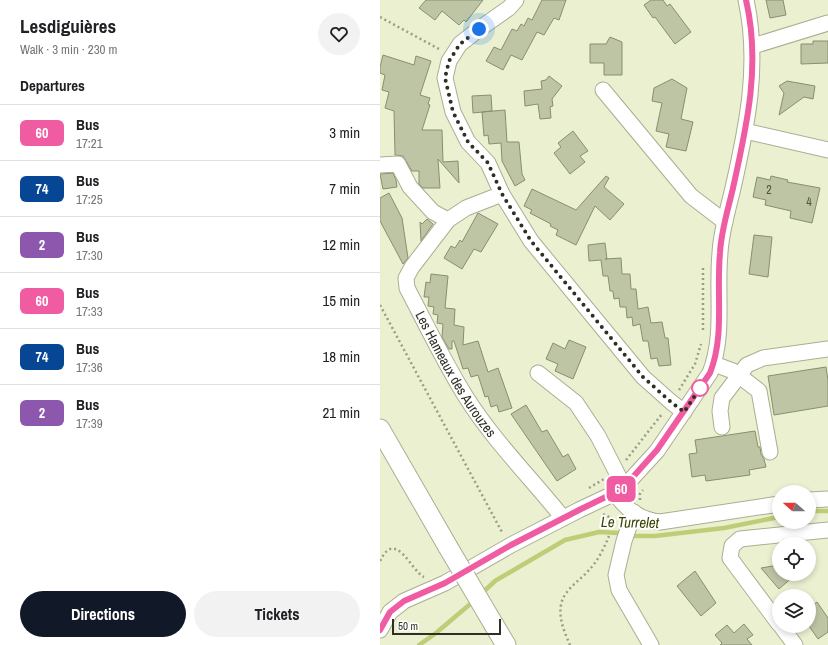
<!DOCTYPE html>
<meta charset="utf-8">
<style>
:root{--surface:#fff;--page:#f2f2f2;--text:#202124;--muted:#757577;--line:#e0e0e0;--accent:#111827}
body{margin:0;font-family:"Archivo Narrow",sans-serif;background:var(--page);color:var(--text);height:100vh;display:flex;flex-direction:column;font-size:15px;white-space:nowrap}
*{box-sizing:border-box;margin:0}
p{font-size:13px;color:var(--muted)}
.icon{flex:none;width:22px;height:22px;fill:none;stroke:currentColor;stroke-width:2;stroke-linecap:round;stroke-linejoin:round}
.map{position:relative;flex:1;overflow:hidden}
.side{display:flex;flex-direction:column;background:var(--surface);width:380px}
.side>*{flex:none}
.badge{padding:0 8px;border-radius:6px;font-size:14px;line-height:26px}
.needle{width:26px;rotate:290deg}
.tools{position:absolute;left:392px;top:485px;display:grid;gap:8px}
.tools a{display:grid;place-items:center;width:44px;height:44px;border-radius:50%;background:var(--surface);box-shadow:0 2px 6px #0003;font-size:20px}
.scale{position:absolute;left:12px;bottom:10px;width:109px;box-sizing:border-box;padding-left:4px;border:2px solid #2d3023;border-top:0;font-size:11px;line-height:14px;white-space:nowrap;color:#2d3023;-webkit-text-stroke:3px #fff;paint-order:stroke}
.you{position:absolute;width:20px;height:20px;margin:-10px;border:3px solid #fff;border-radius:50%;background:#1a73e8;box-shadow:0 0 0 6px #1a73e833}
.map>.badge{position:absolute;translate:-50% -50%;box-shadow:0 0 0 2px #fff}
h2{padding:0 20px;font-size:15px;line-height:36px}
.round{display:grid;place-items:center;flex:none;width:42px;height:42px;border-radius:21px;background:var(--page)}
.summary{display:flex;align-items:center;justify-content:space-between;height:68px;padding:0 20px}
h1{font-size:19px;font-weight:700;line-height:30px}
.button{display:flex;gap:8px;margin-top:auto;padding:8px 20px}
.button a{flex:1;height:46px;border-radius:24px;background:var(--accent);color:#fff;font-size:16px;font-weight:700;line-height:46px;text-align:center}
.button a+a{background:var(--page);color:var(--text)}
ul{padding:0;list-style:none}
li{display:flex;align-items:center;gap:12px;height:56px;padding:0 20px;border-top:1px solid var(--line)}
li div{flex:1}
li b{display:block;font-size:15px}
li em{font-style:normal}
li .badge{min-width:44px;font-weight:700;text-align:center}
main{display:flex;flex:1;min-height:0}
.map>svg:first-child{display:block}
</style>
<main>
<section class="side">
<div class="summary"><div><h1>Lesdiguières</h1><p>Walk · 3 min · 230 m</p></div><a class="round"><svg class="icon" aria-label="heart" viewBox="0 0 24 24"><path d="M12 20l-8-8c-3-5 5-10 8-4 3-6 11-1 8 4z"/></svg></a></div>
<h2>Departures</h2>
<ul>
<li><span class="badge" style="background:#f05ca2;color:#fff">60</span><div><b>Bus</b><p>17:21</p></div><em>3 min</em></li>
<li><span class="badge" style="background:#064695;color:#fff">74</span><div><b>Bus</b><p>17:25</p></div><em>7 min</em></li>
<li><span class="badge" style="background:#8c57ac;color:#fff">2</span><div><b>Bus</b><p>17:30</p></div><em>12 min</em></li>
<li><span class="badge" style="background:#f05ca2;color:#fff">60</span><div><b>Bus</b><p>17:33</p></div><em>15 min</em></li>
<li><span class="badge" style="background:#064695;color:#fff">74</span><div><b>Bus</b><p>17:36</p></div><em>18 min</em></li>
<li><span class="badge" style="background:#8c57ac;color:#fff">2</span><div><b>Bus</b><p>17:39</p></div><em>21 min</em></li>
</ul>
<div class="button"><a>Directions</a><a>Tickets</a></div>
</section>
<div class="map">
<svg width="448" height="645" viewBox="0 0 448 645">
<rect width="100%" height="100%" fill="#eaf0d0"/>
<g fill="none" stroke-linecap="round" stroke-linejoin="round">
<!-- stream -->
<path stroke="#bfcd77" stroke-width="4.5" d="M429 511H448
M100 595 115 581 185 540 219 532 239 533 255 536H275L344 528 399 517
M39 645 56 633 95 600"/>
</g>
<!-- building -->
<path fill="#bec5a5" stroke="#888e70" d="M46 0H103L86 22 84 20 79 25 62 11 55 20 39 8Z
M162 0H186L179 20 174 18 164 35 157 32 142 60 131 55 123 70 106 61 114 47 121 50 132 29 137 31 141 24 144 26 148 18 152 20Z
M271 0H283L287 6 290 4 311 32 295 44 275 17 273 18 264 5Z
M386 0H403L406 15 390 18Z
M230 37 242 42V75H224V63H210V44H226Z
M433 41H448V63L421 64V44H433Z
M3 55 34 65 36 56 51 61 40 95 50 98 48 104 50 105 42 130H62L63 162 78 161 79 183 58 159 60 188H43L39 184V171H32L23 156 15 155 14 111 5 108 9 92 2 90 5 75 0 73V67Z
M169 76 182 86 172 99 173 106 170 107 171 118 160 119 158 104 145 106 144 91 162 89 161 81 166 80Z
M292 79 307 88 301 119 313 122 306 151 286 147 289 134 276 131 282 103 272 101 274 88Z
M407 81 435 86 433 99 424 97 399 115 404 93 399 86Z
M111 95 112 111 93 113 92 96Z
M125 110 127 142H139L142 174 145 180 135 186 122 161 121 143 109 144 108 135 104 136 102 112Z
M193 131 208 151 200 156 205 162 190 174 174 153 181 147 178 143Z
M13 173 16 180 17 187 3 189 0 174Z
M226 176 229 178 224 187 244 204 230 220 215 206 196 245 176 235 178 230 170 226 171 224 150 213 152 210 144 206 152 189 196 210Z
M391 176 408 180 407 182 440 188 432 223 410 218 411 211 385 205 386 200 373 197 377 177 390 180Z
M9 193 22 218 28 258 23 264 0 221V198Z
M98 213 118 224 101 252 94 249 82 269 64 258 71 246 75 248 80 240 82 242Z
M47 219 53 224 41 241 40 222 42 224Z
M374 235 392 237 388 277 369 274Z
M225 243 227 259H225L241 258 242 274H250L251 289H256L258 309 268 307 271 323 282 322 285 338H288L291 365 279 366 277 358 271 359 268 341H263L260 324 253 326 252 317 247 318 246 307H240L239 298 234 299 233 291H230L228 276H223L221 260 209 261 208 245Z
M51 274 68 276 65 308 75 309 74 325 84 327 83 345 98 341 108 372 118 368 132 408 119 412 117 405 111 407 108 396 105 397 98 375 91 377 88 368 83 369 74 341H72V349H69L62 337 63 324 57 323 58 315 53 314 54 307 48 306 49 297H44L46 282 50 283Z
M189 340 206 347 193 379 175 371 178 364 166 359 173 343 185 349Z
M446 367 448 380V406L394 415 388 376Z
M146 405 162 432 167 430 183 457 188 454 196 469 177 481 131 414Z
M375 431 378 447H380L381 454 384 459 386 467 369 470 370 475 326 481 325 475 312 477 309 454 317 453 315 440Z
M399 565V574H416L399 589 381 568Z
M315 571 336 603 321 616 297 586Z
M437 602 448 618V632L438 639 429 626V608Z
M364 624 373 635 367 639 372 645H340L342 643 335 635 347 625 354 633Z"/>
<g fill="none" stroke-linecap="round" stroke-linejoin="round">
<defs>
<g id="minor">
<path d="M136 0 129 8 99 29 80 44 69 61 65 78 73 112 88 142 108 163 122 194 151 241 263 377 291 402 304 412"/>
<path d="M373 46 448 23"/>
<path d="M223 90 311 196 345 222"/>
<path d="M365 131 448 150"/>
<path d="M0 165 18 164 30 187 53 212 68 220"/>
<path id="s1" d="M122 194 86 208 68 220 32 267 26 278 27 288C46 324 64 362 86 397 113 440 151 478 183 518"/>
<path d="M334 364 353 371 379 391 390 452"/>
<path d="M158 373 196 403 218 436 244 487"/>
<path d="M342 427 340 411 342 398 367 365 383 358 448 349"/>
<path d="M235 493C245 509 261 520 280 522L399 504"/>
<path d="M429 500 448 499"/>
<path d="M254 512 244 541 236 575 239 590 271 645"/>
<path d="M399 624 350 558 352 546 360 539 448 530"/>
<path d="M401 626 415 645"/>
<path d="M0 630 10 612 24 601 65 583 131 545 199 510 235 493 244 487 277 451 330 373C345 335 336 294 340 253 341 231 348 210 353 188 367 126 380 64 366 0"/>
</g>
<path id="major" d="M0 429 68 547
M114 625 126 645"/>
</defs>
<!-- minor casing -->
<use href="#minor" stroke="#a9af91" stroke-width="17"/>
<!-- major casing -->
<use href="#major" stroke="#a9af91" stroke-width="21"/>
<!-- path -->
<path stroke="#999e86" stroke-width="2.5" stroke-dasharray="2 3" stroke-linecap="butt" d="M0 17 59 49
M0 305 123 534
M323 330V267
M299 390 315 364 321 344
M246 460 282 414
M209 488 224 479
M405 491 420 489
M260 500V494L263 490
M223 514 233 519
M232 527 233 519
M0 561C16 528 31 571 44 577
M190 645C183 629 174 608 187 592 193 584 202 578 209 570 218 561 224 548 229 536"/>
<!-- minor -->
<use href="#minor" stroke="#fff" stroke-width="15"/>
<!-- major -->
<use href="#major" stroke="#fff" stroke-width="19"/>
<defs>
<path id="major-bridge" d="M68 547 114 625"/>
</defs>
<!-- major-bridge casing -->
<use href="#major-bridge" stroke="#a9af91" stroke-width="21" stroke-linecap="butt"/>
<!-- major-bridge -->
<use href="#major-bridge" stroke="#fff" stroke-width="19"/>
</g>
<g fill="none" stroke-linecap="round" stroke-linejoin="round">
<defs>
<path id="line" d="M0 630 10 612 24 601 65 583 131 545 199 510 234 493 244 487 277 450 330 373C345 335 336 294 340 253 341 231 348 210 353 188 367 125 381 64 366 0"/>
</defs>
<!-- line casing -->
<use href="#line" stroke="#fff" stroke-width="9"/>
<!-- line -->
<use href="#line" stroke="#f05ca2" stroke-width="6"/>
<!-- walk -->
<path stroke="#2d3023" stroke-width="4" stroke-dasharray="0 7.2" d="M99 29 80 44 69 61 65 78 73 112 88 142 108 163 122 194 151 241 263 377 291 402 304 412 320 388"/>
</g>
<!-- markers -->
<circle fill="#fff" stroke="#f05ca2" stroke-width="2" cx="320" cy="388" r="8"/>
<g text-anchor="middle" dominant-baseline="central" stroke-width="4" stroke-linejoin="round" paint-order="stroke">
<!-- number labels -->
<g font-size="12" fill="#515544">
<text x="389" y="190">2</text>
<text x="429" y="202">4</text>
</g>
<!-- street labels -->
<g font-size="14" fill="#2d3023" stroke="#fff">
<text stroke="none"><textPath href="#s1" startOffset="241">Les Hameaux des Aurouzes</textPath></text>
</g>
<!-- water labels -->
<g font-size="15" font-style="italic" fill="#3b4200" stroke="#fff">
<text transform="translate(250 522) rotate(1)">Le Turrelet</text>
</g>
</g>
</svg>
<div class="tools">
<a><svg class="needle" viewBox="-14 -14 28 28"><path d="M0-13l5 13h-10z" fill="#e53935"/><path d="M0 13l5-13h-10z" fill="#757577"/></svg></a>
<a><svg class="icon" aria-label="locate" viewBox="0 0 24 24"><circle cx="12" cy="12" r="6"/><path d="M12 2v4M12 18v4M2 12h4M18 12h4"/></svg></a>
<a><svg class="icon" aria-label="layers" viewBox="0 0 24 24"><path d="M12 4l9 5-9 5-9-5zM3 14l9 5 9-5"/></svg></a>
</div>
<div class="scale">50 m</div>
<div class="you" style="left:99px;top:29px"></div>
<b class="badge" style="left:241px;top:489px;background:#f05ca2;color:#fff">60</b>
</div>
</main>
